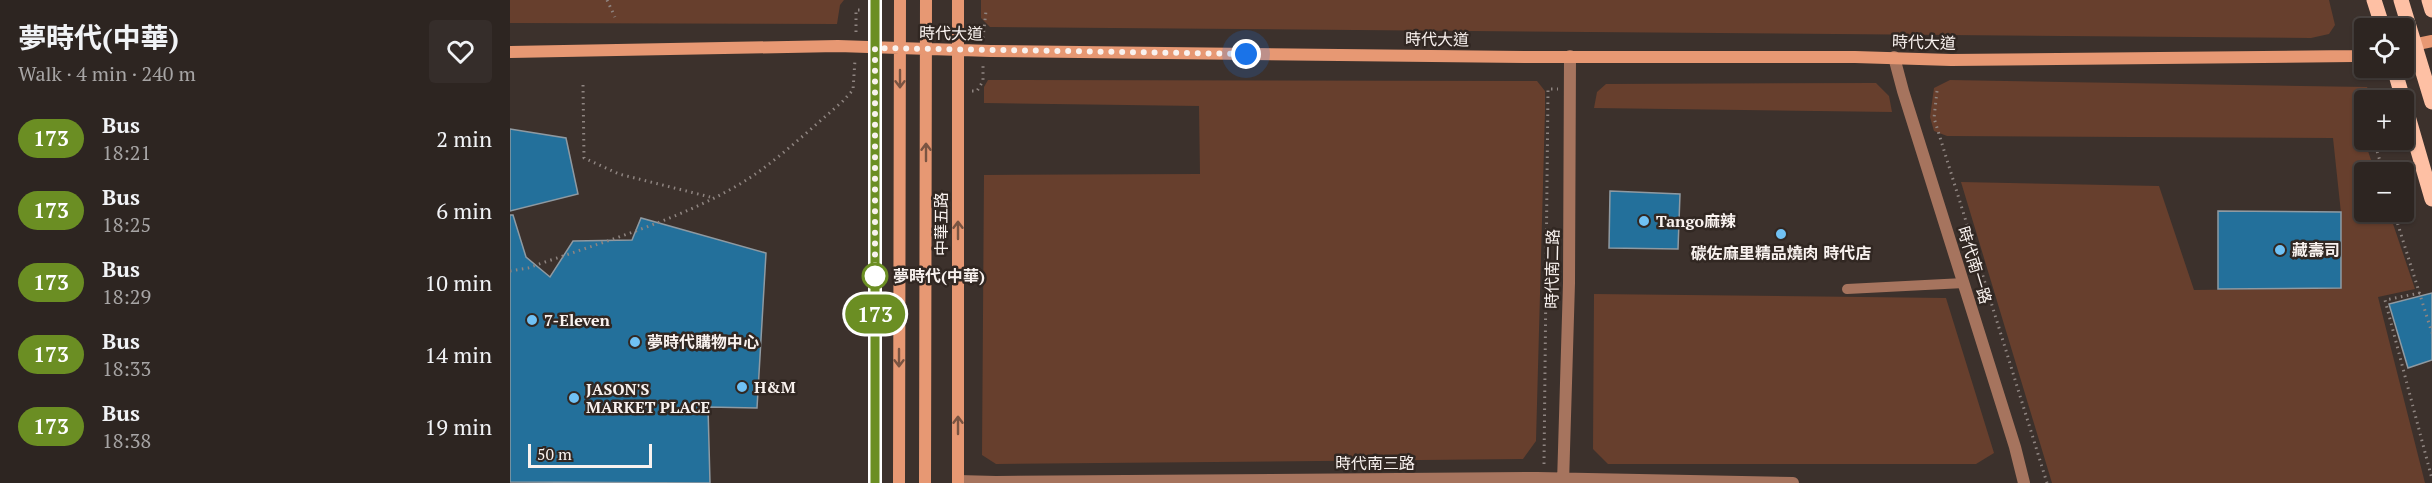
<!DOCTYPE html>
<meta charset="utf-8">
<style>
:root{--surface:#2d2521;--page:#352d2a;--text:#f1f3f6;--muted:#a7a5a5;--line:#48423f}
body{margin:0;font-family:"PT Serif","Noto Sans TC",serif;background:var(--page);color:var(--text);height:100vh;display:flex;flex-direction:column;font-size:22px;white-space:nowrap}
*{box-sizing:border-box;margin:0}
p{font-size:20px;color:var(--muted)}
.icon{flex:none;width:33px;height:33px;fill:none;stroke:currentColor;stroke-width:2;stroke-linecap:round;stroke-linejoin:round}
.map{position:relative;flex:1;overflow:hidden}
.details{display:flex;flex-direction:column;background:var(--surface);width:510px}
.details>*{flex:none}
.badge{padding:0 12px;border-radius:20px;font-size:21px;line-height:39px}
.fabs{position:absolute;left:1844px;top:18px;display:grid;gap:12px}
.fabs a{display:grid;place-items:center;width:60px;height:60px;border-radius:6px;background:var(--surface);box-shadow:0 2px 4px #0004,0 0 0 2px var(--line);font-size:30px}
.scale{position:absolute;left:18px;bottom:15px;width:124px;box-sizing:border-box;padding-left:6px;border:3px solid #f9f2ef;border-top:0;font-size:16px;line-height:21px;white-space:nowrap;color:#f9f2ef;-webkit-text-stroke:4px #312722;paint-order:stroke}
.you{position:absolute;width:30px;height:30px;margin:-15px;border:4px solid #fff;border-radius:50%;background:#1a73e8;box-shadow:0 0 0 9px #1a73e833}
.map>.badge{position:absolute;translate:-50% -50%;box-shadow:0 0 0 3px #fff}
.round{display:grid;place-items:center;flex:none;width:63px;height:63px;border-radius:6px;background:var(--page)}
.summary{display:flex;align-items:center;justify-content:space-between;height:102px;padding:0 18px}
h1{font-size:28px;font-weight:700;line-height:45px}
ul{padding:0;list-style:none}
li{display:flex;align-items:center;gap:18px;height:72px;padding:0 18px}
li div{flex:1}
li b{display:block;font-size:22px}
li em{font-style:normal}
li .badge{min-width:66px;font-weight:700;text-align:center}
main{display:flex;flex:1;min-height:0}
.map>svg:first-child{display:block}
</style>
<main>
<section class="details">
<div class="summary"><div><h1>夢時代(中華)</h1><p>Walk · 4 min · 240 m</p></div><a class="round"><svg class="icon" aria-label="heart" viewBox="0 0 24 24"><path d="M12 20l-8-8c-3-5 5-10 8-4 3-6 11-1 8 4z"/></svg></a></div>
<ul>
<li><span class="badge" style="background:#6b8e23;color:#fff">173</span><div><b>Bus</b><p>18:21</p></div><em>2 min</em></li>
<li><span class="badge" style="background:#6b8e23;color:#fff">173</span><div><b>Bus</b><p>18:25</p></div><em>6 min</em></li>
<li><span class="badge" style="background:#6b8e23;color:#fff">173</span><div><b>Bus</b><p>18:29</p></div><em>10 min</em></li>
<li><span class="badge" style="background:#6b8e23;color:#fff">173</span><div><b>Bus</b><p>18:33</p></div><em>14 min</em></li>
<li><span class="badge" style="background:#6b8e23;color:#fff">173</span><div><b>Bus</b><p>18:38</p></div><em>19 min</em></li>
</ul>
</section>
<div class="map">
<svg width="1922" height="483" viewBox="0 0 1922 483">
<rect width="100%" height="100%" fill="#3c312c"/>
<!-- green -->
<path fill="#673f2d" d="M0 0H334L330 5 327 24 0 23Z
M471 0H1819L1825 25 1819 34 1801 38 480 27 471 18Z
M478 80 1027 81 1035 91V111L1026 441 1013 459 486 464 472 455 474 175 690 174 689 106 474 103V87Z
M1440 80 1857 87 1863 100H1854L1853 136 1865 172H1854V212H1879L1905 289 1868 297 1915 483H1542L1451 182 1649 186 1684 290 1831 288V213L1823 138 1437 136 1424 131 1420 117 1424 88Z
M1366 83 1379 96 1382 112 1084 108 1087 92 1096 84Z
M1084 294 1436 298 1484 453 1466 464H1098L1083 449Z"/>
<!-- building -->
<path fill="#23709b" stroke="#8f9aa2" stroke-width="1.5" d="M0 129 56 138 68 194 0 211Z
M1100 191 1170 194 1168 249 1099 248Z
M1708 211 1831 212V288L1708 289Z
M0 215H3L16 257 40 277 63 241 122 240 131 218 256 253 247 408 198 407 200 483 0 482Z
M1922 293V360L1898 368 1879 304Z"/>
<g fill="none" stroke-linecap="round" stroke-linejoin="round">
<!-- path -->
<path stroke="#8f8581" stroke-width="3" stroke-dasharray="1.5 4.5" stroke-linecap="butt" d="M97 0 105 17
M346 32V10H350
M473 38 476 11
M73 85 74 158 109 174 200 197
M462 91H467L473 81V63
M1427 91 1424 118 1537 483
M1852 94 1854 100
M1864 140 1873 172
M1884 212 1922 333
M0 271 18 268C91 242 183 217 247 173 276 152 304 126 332 102L343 90 345 60
M1910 293 1875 300 1922 479
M1034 464 1038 89H1048"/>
<!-- lane -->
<path stroke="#a6745e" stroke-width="10" d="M1337 289 1454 283"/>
<!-- street -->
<path stroke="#a6745e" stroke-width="12" d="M1384 57 1393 91 1505 447 1514 483
M448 481 486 482 1027 478 1283 483
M1053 483 1059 283 1060 56"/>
<!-- secondary -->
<path stroke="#e79873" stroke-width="12" d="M1893 47 1922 41
M0 52 328 46 481 51 1014 57H1345L1441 60 1843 56 1854 54
M365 483V0
M389 483 390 0
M415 483 416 0
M448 483V0"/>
<!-- primary -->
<path stroke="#fec0a4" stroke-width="15" d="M1864 0 1873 28
M1891 0 1922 102
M1919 0 1922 10
M1884 68 1922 199"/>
</g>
<!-- one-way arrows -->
<defs><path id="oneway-shaft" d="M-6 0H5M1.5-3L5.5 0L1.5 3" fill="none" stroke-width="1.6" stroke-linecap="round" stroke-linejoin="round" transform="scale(1.5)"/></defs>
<g stroke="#7a5442">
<use href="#oneway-shaft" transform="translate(390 79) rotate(90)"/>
<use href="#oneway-shaft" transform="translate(416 152) rotate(-90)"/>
<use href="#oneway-shaft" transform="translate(448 230) rotate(-90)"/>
<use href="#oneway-shaft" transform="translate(389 358) rotate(90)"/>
<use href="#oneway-shaft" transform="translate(448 425) rotate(-90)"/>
</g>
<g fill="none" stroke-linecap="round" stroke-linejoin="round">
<defs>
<path id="line" d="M365 483V0"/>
</defs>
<!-- line casing -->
<use href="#line" stroke="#fff" stroke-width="14"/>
<!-- line -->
<use href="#line" stroke="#6b8e23" stroke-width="9"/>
<!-- walk -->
<path stroke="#f9f2ef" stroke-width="6" stroke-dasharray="0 10.8" d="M365 276V48L736 54"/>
</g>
<!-- markers -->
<g fill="#70c1f4" stroke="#312722" stroke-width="2">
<circle cx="1134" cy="221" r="6"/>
<circle cx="1271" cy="234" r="6"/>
<circle cx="1770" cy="250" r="6"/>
<circle cx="22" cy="320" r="6"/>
<circle cx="125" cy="342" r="6"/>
<circle cx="232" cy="387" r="6"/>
<circle cx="64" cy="398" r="6"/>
</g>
<circle fill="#fff" stroke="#6b8e23" stroke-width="3" cx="365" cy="276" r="12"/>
<g text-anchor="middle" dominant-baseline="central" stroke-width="5" stroke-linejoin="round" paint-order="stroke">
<!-- street labels -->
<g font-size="16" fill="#f9f2ef" stroke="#312722">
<text transform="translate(441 33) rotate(1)">時代大道</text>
<text transform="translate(927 39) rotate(1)">時代大道</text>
<text transform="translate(1414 42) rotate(2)">時代大道</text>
<text transform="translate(431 224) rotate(-90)">中華五路</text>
<text transform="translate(1465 265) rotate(73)">時代南一路</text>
<text transform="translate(1042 269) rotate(-89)">時代南二路</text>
<text x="865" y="463">時代南三路</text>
</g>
<!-- poi labels -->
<g font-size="16" font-weight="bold" fill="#f9f2ef" stroke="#312722" text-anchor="start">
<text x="1146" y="221">Tango麻辣</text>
<text x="1782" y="250">藏壽司</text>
<text x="1271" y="253" text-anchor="middle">碳佐麻里精品燒肉 時代店</text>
<text x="34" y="320">7-Eleven</text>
<text x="137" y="342">夢時代購物中心</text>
<text x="244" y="387">H&amp;M</text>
<text x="76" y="389">JASON'S<tspan x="76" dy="18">MARKET PLACE</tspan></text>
</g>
<!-- stop labels -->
<g font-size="16" font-weight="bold" fill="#f9f2ef" stroke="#312722" text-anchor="start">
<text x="383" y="276">夢時代(中華)</text>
</g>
</g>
</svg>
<div class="fabs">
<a><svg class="icon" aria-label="locate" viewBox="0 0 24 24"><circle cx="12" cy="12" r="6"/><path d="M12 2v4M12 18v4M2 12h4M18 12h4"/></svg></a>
<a>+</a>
<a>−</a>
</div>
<div class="scale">50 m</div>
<div class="you" style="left:736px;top:54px"></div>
<b class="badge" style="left:365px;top:314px;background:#6b8e23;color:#fff">173</b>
</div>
</main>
